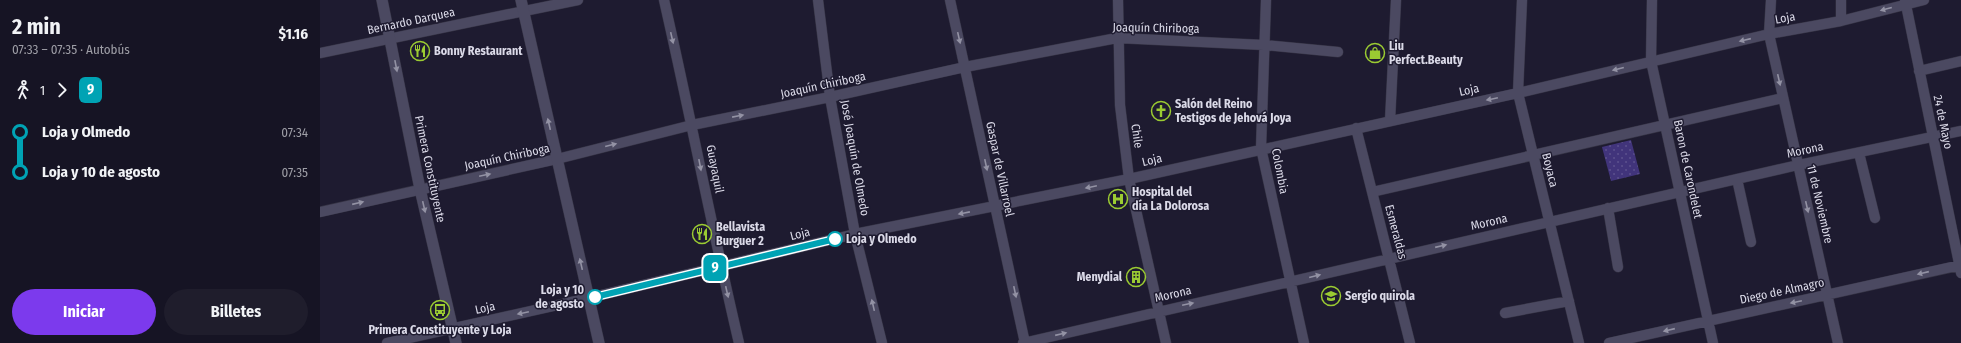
<!DOCTYPE html>
<html lang="es">
<meta charset="utf-8">
<style>
:root{--surface:#161424;--page:#1f1d2c;--text:#f1f3f6;--muted:#9e9ea6;--accent:#7c3aed}
body{margin:0;font-family:"Fira Sans Condensed",sans-serif;background:var(--page);color:var(--text);height:100vh;display:flex;flex-direction:column;font-size:15px;white-space:nowrap}
*{box-sizing:border-box;margin:0}
p{font-size:13px;color:var(--muted)}
.icon{flex:none;width:22px;height:22px;fill:none;stroke:currentColor;stroke-width:2;stroke-linecap:round;stroke-linejoin:round}
.map{position:relative;flex:1;overflow:hidden}
.details{display:flex;flex-direction:column;background:var(--surface);width:320px}
.details>*{flex:none}
.badge{padding:0 8px;border-radius:6px;font-size:14px;line-height:26px}
.map>.badge{position:absolute;translate:-50% -50%;box-shadow:0 0 0 2px #fff}
.legs{display:flex;align-items:center;gap:6px;height:44px;padding:0 12px;font-size:13px}
.legs p{margin-inline-start:auto}
.head{display:flex;align-items:center;justify-content:space-between;height:68px;padding:0 12px}
h1{font-size:22px;font-weight:700;line-height:30px}
.action{display:flex;gap:8px;margin-top:auto;padding:8px 12px}
.action a{flex:1;height:46px;border-radius:24px;background:var(--accent);color:#fff;font-size:16px;font-weight:700;line-height:46px;text-align:center}
.action a+a{background:var(--page);color:var(--text)}
ul{padding:0 12px;list-style:none}
li{display:flex;align-items:center;gap:14px;height:40px;font-size:15px}
li i{display:grid;place-items:center;width:6px;height:100%;margin:0 5px;background:currentColor}
li i::after{content:'';width:10px;height:10px;margin:-5px;border:3px solid;border-radius:50%;background:var(--surface)}
li p{margin-inline-start:auto}
li:first-child i{background:linear-gradient(#0000 50%,currentColor 0)}
li:last-child i{background:linear-gradient(currentColor 50%,#0000 0)}
main{display:flex;flex:1;min-height:0}
.map>svg:first-child{display:block}
</style>
<main>
<section class="details">
<div class="head"><div><h1>2 min</h1><p>07:33 – 07:35 · Autobús</p></div><b>$1.16</b></div>
<div class="legs"><svg class="icon" aria-label="walk" viewBox="0 0 24 24"><circle cx="13" cy="4" r="2"/><path d="M13 8l-2 6 4 7M11 14l-3 7M7 12l3-4h3l4 4"/></svg>1<svg class="icon" aria-label="forward" viewBox="0 0 24 24"><path d="M9 5l7 7-7 7"/></svg><b class="badge" style="background:#00a3b4;color:#fff">9</b></div>
<ul>
<li><i style="color:#00a3b4"></i><b>Loja y Olmedo</b><p>07:34</p></li>
<li><i style="color:#00a3b4"></i><b>Loja y 10 de agosto</b><p>07:35</p></li>
</ul>
<div class="action"><a>Iniciar</a><a>Billetes</a></div>
</section>
<div class="map">
<svg width="1641" height="343" viewBox="0 0 1641 343">
<defs>
<pattern id="park-dots" width="8" height="8" patternUnits="userSpaceOnUse"><rect width="8" height="8" fill="#41347b"/><path d="M2 2h.1M6 6h.1" fill="none" stroke="#5c518e" stroke-width="1.8" stroke-linecap="round"/></pattern>
</defs>
<rect width="100%" height="100%" fill="#1e1b30"/>
<!-- park -->
<path fill="url(#park-dots)" d="M1311 140 1320 174 1291 181 1282 147Z"/>
<g fill="none" stroke-linecap="round" stroke-linejoin="round">
<defs>
<path id="minor" d="M344 0C370 114 392 229 419 343
M498 0 510 97 535 234 562 343
M630 0 705 343
M798 0 800 105 809 179 846 343
M946 0 941 148 984 343
M1202 0 1198 93 1259 343
M1332 0 1331 61 1393 343
M1451 0 1449 34 1518 343
M1585 0 1641 273
M1521 21V0
M0 53 258 0
M1599 71 1641 61
M1070 121 1076 0
M1036 128 1090 343
M1539 153 1555 218
M1417 179 1431 242
M1052 192 1463 98
M1288 208 1298 267
M0 212 237 159 372 125 510 97 645 67 797 38 944 45 1018 52
M1185 313 1249 301
M67 343 269 298 535 234 809 179 1198 93 1449 34 1521 21 1604 0
M703 343 1478 165 1641 131
M1289 343 1641 265"/>
<path id="secondary" d="M62 0 100 189 136 343
M201 0 279 343"/>
</defs>
<!-- minor casing -->
<use href="#minor" stroke="#363445" stroke-width="11"/>
<!-- secondary casing -->
<use href="#secondary" stroke="#363445" stroke-width="12"/>
<!-- minor -->
<use href="#minor" stroke="#4b4961" stroke-width="10"/>
<!-- secondary -->
<use href="#secondary" stroke="#4b4961" stroke-width="11"/>
</g>
<!-- one-way arrows -->
<defs><path id="oneway-solid" d="M-6-.8H1V-3.2L6.5 0L1 3.2V.8H-6Z"/></defs>
<g fill="#9392a4">
<use href="#oneway-solid" transform="translate(1566 9) rotate(165)"/>
<use href="#oneway-solid" transform="translate(352 38) rotate(77)"/>
<use href="#oneway-solid" transform="translate(639 38) rotate(77)"/>
<use href="#oneway-solid" transform="translate(1425 40) rotate(167)"/>
<use href="#oneway-solid" transform="translate(76 66) rotate(79)"/>
<use href="#oneway-solid" transform="translate(1298 69) rotate(166)"/>
<use href="#oneway-solid" transform="translate(1459 80) rotate(77)"/>
<use href="#oneway-solid" transform="translate(1172 99) rotate(168)"/>
<use href="#oneway-solid" transform="translate(418 116) rotate(-11)"/>
<use href="#oneway-solid" transform="translate(229 124) rotate(-103)"/>
<use href="#oneway-solid" transform="translate(291 145) rotate(-14)"/>
<use href="#oneway-solid" transform="translate(380 165) rotate(79)"/>
<use href="#oneway-solid" transform="translate(666 165) rotate(78)"/>
<use href="#oneway-solid" transform="translate(165 175) rotate(-12)"/>
<use href="#oneway-solid" transform="translate(771 187) rotate(168)"/>
<use href="#oneway-solid" transform="translate(38 203) rotate(-13)"/>
<use href="#oneway-solid" transform="translate(104 207) rotate(77)"/>
<use href="#oneway-solid" transform="translate(1487 207) rotate(77)"/>
<use href="#oneway-solid" transform="translate(644 213) rotate(169)"/>
<use href="#oneway-solid" transform="translate(1121 246) rotate(-13)"/>
<use href="#oneway-solid" transform="translate(261 264) rotate(-103)"/>
<use href="#oneway-solid" transform="translate(1603 273) rotate(167)"/>
<use href="#oneway-solid" transform="translate(995 276) rotate(-14)"/>
<use href="#oneway-solid" transform="translate(407 292) rotate(77)"/>
<use href="#oneway-solid" transform="translate(695 292) rotate(78)"/>
<use href="#oneway-solid" transform="translate(1476 302) rotate(168)"/>
<use href="#oneway-solid" transform="translate(868 304) rotate(-12)"/>
<use href="#oneway-solid" transform="translate(553 305) rotate(-103)"/>
<use href="#oneway-solid" transform="translate(203 313) rotate(168)"/>
<use href="#oneway-solid" transform="translate(1349 330) rotate(167)"/>
<use href="#oneway-solid" transform="translate(741 334) rotate(-13)"/>
</g>
<g fill="none" stroke-linecap="round" stroke-linejoin="round">
<defs>
<path id="line-1" d="M275 297 515 239"/>
</defs>
<!-- line-1 casing -->
<use href="#line-1" stroke="#fff" stroke-width="9"/>
<!-- line-1 -->
<use href="#line-1" stroke="#00a3b4" stroke-width="6"/>
</g>
<!-- icons -->
<defs>
<symbol id="restaurant-ring" viewBox="-11 -11 22 22"><circle r="9.5" fill="#1e1b30" stroke="#9bcb32" stroke-width="1.5"/><path d="M-5-6h1v4h1v-4h1v4h1v-4h1v5L-1.5 .5V6h-2V.5L-5-1ZM5-6V6H3V1.5H1.5Q1.5-4 5-6Z" fill="#9bcb32"/></symbol>
<symbol id="shop-ring" viewBox="-11 -11 22 22"><circle r="9.5" fill="#1e1b30" stroke="#9bcb32" stroke-width="1.5"/><path d="M-5-2.5h2.3a2.7 3.5 0 0 1 5.4 0H5L5.5 6h-11ZM-1.5-2.5h3a1.5 2.3 0 0 0-3 0Z" fill="#9bcb32"/></symbol>
<symbol id="church-ring" viewBox="-11 -11 22 22"><circle r="9.5" fill="#1e1b30" stroke="#9bcb32" stroke-width="1.5"/><path d="M-1.2-6h2.4v3.5h3.3v2.4h-3.3V6h-2.4V-.1h-3.3v-2.4h3.3Z" fill="#9bcb32"/></symbol>
<symbol id="hospital-ring" viewBox="-11 -11 22 22"><circle r="9.5" fill="#1e1b30" stroke="#9bcb32" stroke-width="1.5"/><path d="M-5-5h3v3.5h4V-5h3V5h-3V1.5h-4V5h-3Z" fill="#9bcb32"/></symbol>
<symbol id="building-ring" viewBox="-11 -11 22 22"><circle r="9.5" fill="#1e1b30" stroke="#9bcb32" stroke-width="1.5"/><path d="M-4-6H4V6H1V3H-1V6H-4ZM-2.5-4.3h1.7v1.8h-1.7ZM.8-4.3h1.7v1.8H.8ZM-2.5-1h1.7V.8h-1.7ZM.8-1h1.7V.8H.8Z" fill="#9bcb32"/></symbol>
<symbol id="school-ring" viewBox="-11 -11 22 22"><circle r="9.5" fill="#1e1b30" stroke="#9bcb32" stroke-width="1.5"/><path d="M0-5L7-2L0 1L-7-2ZM-4 1L0 2.5L4 1V4Q0 6-4 4Z" fill="#9bcb32"/></symbol>
<symbol id="bus-ring" viewBox="-11 -11 22 22"><circle r="9.5" fill="#1e1b30" stroke="#9bcb32" stroke-width="1.5"/><path d="M-5-6H5V4H4V6H2V4H-2V6H-4V4H-5ZM-3.5-4V0h7V-4ZM-3.5 1.2v1.5H-2V1.2ZM2 1.2v1.5H3.5V1.2Z" fill="#9bcb32"/></symbol>
</defs>
<g fill-rule="evenodd">
<use href="#restaurant-ring" x="89" y="40" width="22" height="22"/>
<use href="#shop-ring" x="1044" y="42" width="22" height="22"/>
<use href="#church-ring" x="830" y="100" width="22" height="22"/>
<use href="#hospital-ring" x="787" y="188" width="22" height="22"/>
<use href="#restaurant-ring" x="371" y="223" width="22" height="22"/>
<use href="#building-ring" x="805" y="266" width="22" height="22"/>
<use href="#school-ring" x="1000" y="285" width="22" height="22"/>
<use href="#bus-ring" x="109" y="299" width="22" height="22"/>
</g>
<!-- markers -->
<g fill="#fff" stroke="#00a3b4" stroke-width="2">
<circle cx="515" cy="239" r="7"/>
<circle cx="275" cy="297" r="7"/>
</g>
<g text-anchor="middle" dominant-baseline="central" stroke-width="3" stroke-linejoin="round" paint-order="stroke">
<!-- street labels -->
<g font-size="12" fill="#dbdae8" stroke="#1e1b30">
<text transform="translate(1465 18) rotate(-10)">Loja</text>
<text transform="translate(91 21) rotate(-12)">Bernardo Darquea</text>
<text transform="translate(836 28) rotate(1)">Joaquín Chiriboga</text>
<text transform="translate(503 85) rotate(-12)">Joaquín Chiriboga</text>
<text transform="translate(1149 90) rotate(-12)">Loja</text>
<text transform="translate(1623 122) rotate(78)">24 de Mayo</text>
<text transform="translate(817 136) rotate(82)">Chile</text>
<text transform="translate(1485 150) rotate(-12)">Morona</text>
<text transform="translate(187 157) rotate(-12)">Joaquín Chiriboga</text>
<text transform="translate(535 158) rotate(80)">José Joaquín de Olmedo</text>
<text transform="translate(832 160) rotate(-13)">Loja</text>
<text transform="translate(110 169) rotate(78)">Primera Constituyente</text>
<text transform="translate(395 169) rotate(79)">Guayaquil</text>
<text transform="translate(680 169) rotate(78)">Gaspar de Villarroel</text>
<text transform="translate(1368 169) rotate(78)">Baron de Carondelet</text>
<text transform="translate(1230 170) rotate(76)">Boyaca</text>
<text transform="translate(960 171) rotate(79)">Colombia</text>
<text transform="translate(1500 204) rotate(77)">11 de Noviembre</text>
<text transform="translate(1169 222) rotate(-13)">Morona</text>
<text transform="translate(1076 232) rotate(75)">Esmeraldas</text>
<text transform="translate(480 234) rotate(-14)">Loja</text>
<text transform="translate(1462 291) rotate(-12)">Diego de Almagro</text>
<text transform="translate(853 294) rotate(-13)">Morona</text>
<text transform="translate(165 308) rotate(-12)">Loja</text>
</g>
<!-- poi labels -->
<g font-size="12" font-weight="bold" fill="#dbdae8" stroke="#1e1b30" text-anchor="start">
<text x="1069" y="46">Liu<tspan x="1069" dy="14">Perfect.Beauty</tspan></text>
<text x="114" y="51">Bonny Restaurant</text>
<text x="855" y="104">Salón del Reino<tspan x="855" dy="14">Testigos de Jehová Joya</tspan></text>
<text x="812" y="192">Hospital del<tspan x="812" dy="14">día La Dolorosa</tspan></text>
<text x="396" y="227">Bellavista<tspan x="396" dy="14">Burguer 2</tspan></text>
<text x="802" y="277" text-anchor="end">Menydial</text>
<text x="1025" y="296">Sergio quirola</text>
<text x="120" y="330" text-anchor="middle">Primera Constituyente y Loja</text>
</g>
<!-- stop labels -->
<g font-size="12" font-weight="bold" fill="#dbdae8" stroke="#1e1b30" text-anchor="start">
<text x="526" y="239">Loja y Olmedo</text>
<text x="264" y="290" text-anchor="end">Loja y 10<tspan x="264" dy="14">de agosto</tspan></text>
</g>
</g>
</svg>
<b class="badge" style="left:395px;top:268px;background:#00a3b4;color:#fff">9</b>
</div>
</main>
